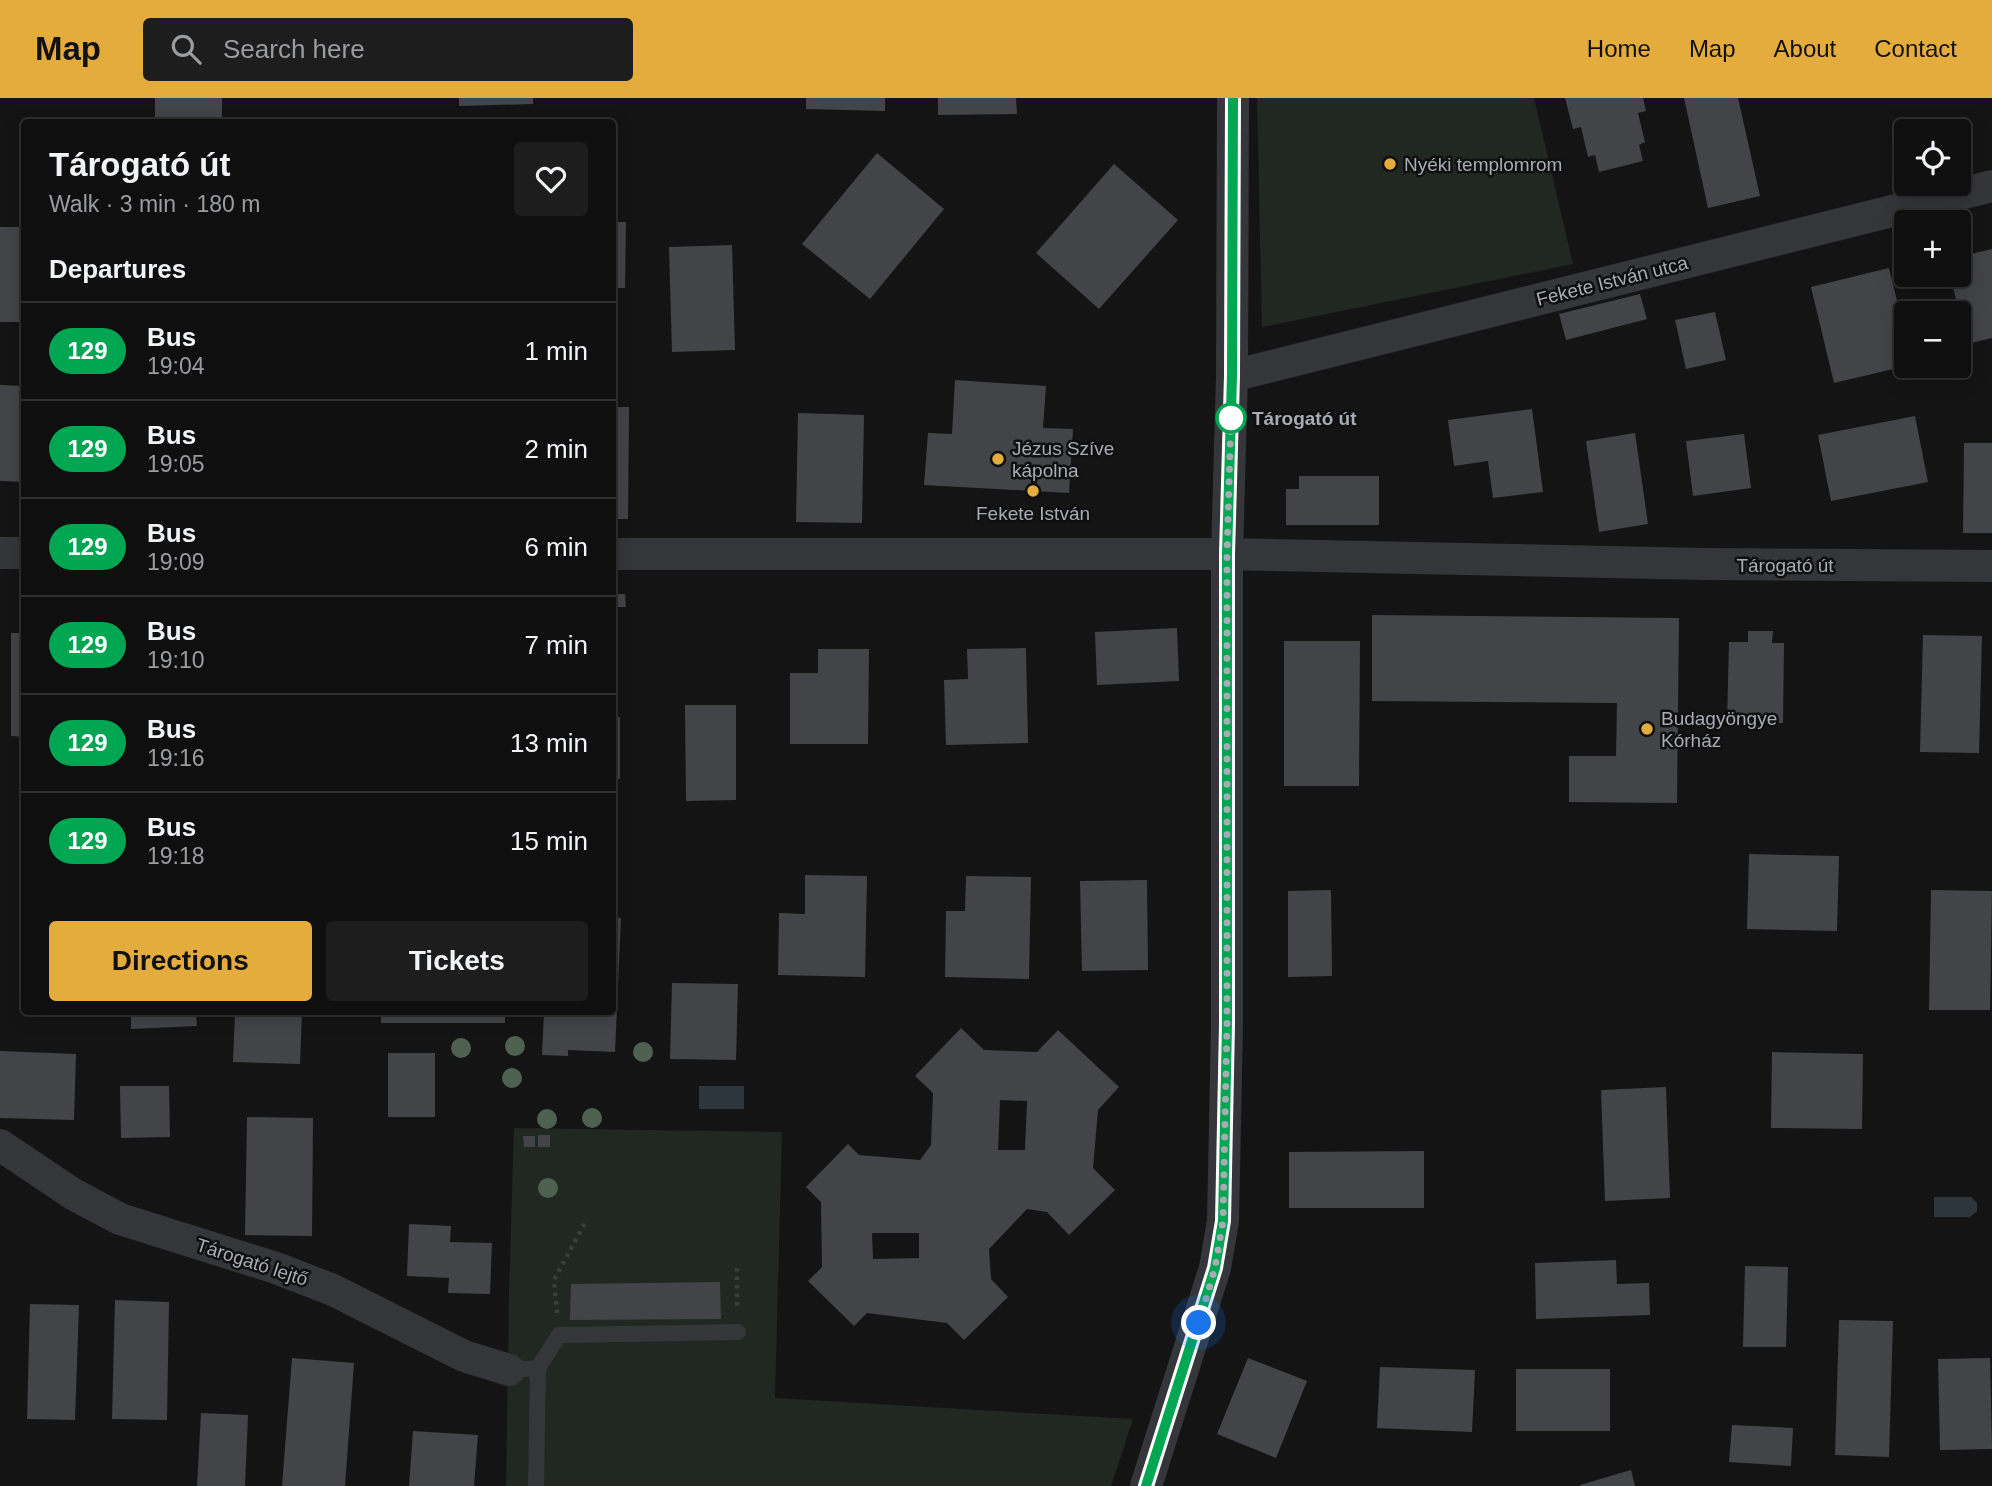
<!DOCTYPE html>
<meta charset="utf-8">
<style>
:root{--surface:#0f0f10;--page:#1d1d1e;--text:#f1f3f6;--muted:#9b9c9f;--line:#2f2f30;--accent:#e4ac3c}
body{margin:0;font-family:Arial,sans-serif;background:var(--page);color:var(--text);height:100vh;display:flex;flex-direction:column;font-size:26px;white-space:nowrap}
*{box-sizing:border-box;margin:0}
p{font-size:23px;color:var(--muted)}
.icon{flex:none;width:38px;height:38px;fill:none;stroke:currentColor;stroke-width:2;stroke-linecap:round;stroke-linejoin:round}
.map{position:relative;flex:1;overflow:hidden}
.details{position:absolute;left:21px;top:21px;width:595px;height:896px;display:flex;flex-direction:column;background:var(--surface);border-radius:7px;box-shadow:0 4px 18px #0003,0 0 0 2px var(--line)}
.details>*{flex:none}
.badge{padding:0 14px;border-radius:23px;font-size:24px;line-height:46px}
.tools{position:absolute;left:1894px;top:21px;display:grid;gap:14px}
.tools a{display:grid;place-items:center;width:77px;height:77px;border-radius:7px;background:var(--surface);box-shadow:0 4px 18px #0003,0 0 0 2px var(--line);font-size:35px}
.you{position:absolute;width:35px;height:35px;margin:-18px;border:5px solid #fff;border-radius:50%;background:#1a73e8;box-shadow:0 0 0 10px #1a73e833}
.map>.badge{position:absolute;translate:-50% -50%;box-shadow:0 0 0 4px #fff}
h2{padding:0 28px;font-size:26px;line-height:63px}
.round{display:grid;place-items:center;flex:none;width:74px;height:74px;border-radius:7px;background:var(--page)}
.head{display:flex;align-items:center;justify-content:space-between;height:119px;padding:0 28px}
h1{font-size:33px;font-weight:800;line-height:52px}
.action{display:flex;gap:14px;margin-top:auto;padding:14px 28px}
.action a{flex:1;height:80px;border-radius:7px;background:var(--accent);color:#111;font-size:28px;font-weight:800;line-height:80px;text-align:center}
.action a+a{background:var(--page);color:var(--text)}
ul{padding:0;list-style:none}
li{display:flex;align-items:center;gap:21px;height:98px;padding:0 28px;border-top:2px solid var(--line)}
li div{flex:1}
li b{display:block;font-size:26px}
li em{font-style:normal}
li .badge{min-width:77px;font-weight:700;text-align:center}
header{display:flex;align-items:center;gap:42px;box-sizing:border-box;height:98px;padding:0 35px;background:var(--accent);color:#111}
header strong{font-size:33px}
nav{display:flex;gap:38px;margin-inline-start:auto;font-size:24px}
.search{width:490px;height:63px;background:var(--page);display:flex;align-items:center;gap:18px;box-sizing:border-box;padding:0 24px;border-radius:7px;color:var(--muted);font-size:26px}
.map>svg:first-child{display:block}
</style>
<header>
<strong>Map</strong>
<div class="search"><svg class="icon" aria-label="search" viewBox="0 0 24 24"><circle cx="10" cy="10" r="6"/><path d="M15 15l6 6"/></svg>Search here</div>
<nav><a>Home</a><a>Map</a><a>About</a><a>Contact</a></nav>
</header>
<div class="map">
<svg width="1992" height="1388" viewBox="0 0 1992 1388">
<rect width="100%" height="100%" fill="#141415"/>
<!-- green -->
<path fill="#202821" d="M1257 0H1534L1573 166 1262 229Z
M514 1030 782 1034 775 1300 1133 1321 1111 1388H506L509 1195Z"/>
<!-- water -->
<path fill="#2e363d" d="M699 988H744V1011H699Z
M1934 1099H1971L1977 1105V1113L1970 1119H1934Z"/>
<!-- building -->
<path fill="#434448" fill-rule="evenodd" d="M155 0H222V24H155Z
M459 0H533V6L459 8Z
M806 0H885V13L806 11Z
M938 0H1016L1017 16 938 17Z
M1565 0H1643L1646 13 1638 15 1645 44 1639 47 1643 63 1599 74 1595 57 1588 59 1581 29 1573 31Z
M1684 0H1738L1760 98 1708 110Z
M877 55 944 111 870 201 802 146Z
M1114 66 1178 122 1099 211 1036 155Z
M612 124H626L625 190H612Z
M0 129H24V224H0Z
M732 147 735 252 672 254 669 149Z
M1992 151V240L1967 246 1950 177H1958V159Z
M1889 170 1906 240V268L1834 285 1811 189Z
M1640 196 1647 221 1566 242 1559 216Z
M1715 214 1726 262 1686 271 1675 222Z
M955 282 1046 288 1043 330 1073 331 1069 395 924 387 928 335 952 336Z
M0 287 24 288V384L0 383Z
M612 309H629L628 421H612Z
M1532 311 1543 394 1493 400 1488 363 1454 368 1448 322Z
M798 315 864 317 862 425 796 424Z
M1915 318 1928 384 1831 403 1818 337Z
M1635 335 1648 426 1599 434 1586 343Z
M1744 336 1751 390 1693 398 1686 343Z
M1964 345H1992V435H1963Z
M1299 378H1379V427H1286V391H1299Z
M612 496H625L626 509H612Z
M1372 517 1679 520 1677 705 1569 704V658H1616L1617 605 1372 603Z
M1177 530 1179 583 1097 587 1095 534Z
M1748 533H1773L1772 545H1784L1783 625 1727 624 1729 544H1748Z
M11 535H24V639L11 638Z
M1923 537 1982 538 1979 655 1920 654Z
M1284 543H1360L1359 688H1284Z
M1026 550 1028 645 946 647 944 582 968 581 967 551Z
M818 551H869L868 646H790V575H818Z
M685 607H736V702L686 703Z
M612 619H620V681H612Z
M1749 756 1839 758 1837 833 1747 831Z
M805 777 867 778 865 879 778 877 779 815 805 816Z
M966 778 1031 779 1029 881 945 879 946 813H965Z
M1147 782 1148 872 1082 873 1080 783Z
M1331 792 1332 878 1288 879V793Z
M1931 792 1992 793 1990 912H1929Z
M612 819 621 820 615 954 568 952V958L542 957 544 914H612Z
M672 885 738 886 736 962 670 961Z
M131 914H196L197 928 131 931Z
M235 914H302L300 966 233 964Z
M381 914H505V925H381Z
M961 930 984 952 1037 954 1058 932 1119 989 1098 1012 1093 1070 1115 1092 1069 1137 1047 1114 1027 1111 989 1151 991 1181 1008 1199 964 1242 947 1225 867 1215 854 1228 808 1183 822 1169 821 1104 806 1089 848 1046 859 1057 920 1062 931 1047 933 995 915 978ZM1000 1002 1027 1003 1025 1052H998ZM872 1135H919V1160L873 1161Z
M0 953 76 956 74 1022 0 1020Z
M1772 954 1863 956 1862 1031 1771 1030Z
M388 955H435V1019H388Z
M120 988H169L170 1039 121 1040Z
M1666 989 1670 1100 1605 1103 1601 992Z
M247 1019 313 1020 312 1138 245 1137Z
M538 1037H550V1049H538Z
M523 1038H535V1049H524Z
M1424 1053V1110H1289V1054Z
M409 1126 451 1128 450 1144 492 1145 490 1196 448 1195 449 1180 407 1178Z
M1616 1162 1617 1186 1649 1185 1650 1217 1536 1221 1535 1165Z
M1745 1168 1788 1169 1786 1249H1743Z
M720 1184 721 1221 570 1222 571 1186Z
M115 1202 169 1204 167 1322 112 1321Z
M30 1206 79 1207 75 1322 27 1321Z
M1839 1222 1893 1223 1889 1359 1835 1357Z
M292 1260 354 1265 345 1388H282Z
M1248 1260 1307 1283 1276 1360 1217 1336Z
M1990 1260 1992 1351 1940 1352 1938 1261Z
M1380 1269 1475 1272 1472 1334 1377 1330Z
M1516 1271H1610V1333H1516Z
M201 1315 248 1317 245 1388H197Z
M1732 1327 1793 1330 1791 1368 1729 1364Z
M413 1333 478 1337 474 1388H409Z
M1631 1372 1635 1388H1580V1387Z"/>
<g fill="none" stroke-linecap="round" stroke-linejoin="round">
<!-- path -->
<path stroke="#3b3d41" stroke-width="4.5" stroke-dasharray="3.5 5" stroke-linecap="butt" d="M737 1170V1211
M557 1215 554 1182 587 1121"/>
<!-- lane -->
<path stroke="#35363a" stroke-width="16" d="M509 1272 538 1270 559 1237 738 1234
M536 1388 538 1270"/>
<!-- street -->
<path stroke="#35363a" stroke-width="32" d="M1232 278 1992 88
M0 455H24
M612 456H1227L1705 466 1992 468
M0 1047 73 1096 120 1121 276 1170 333 1192 464 1258 509 1272
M1146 1388 1215 1170 1223 1123 1227 926V456L1232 278 1233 0"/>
</g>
<!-- trees -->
<g fill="#4e6050">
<circle cx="515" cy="948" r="10"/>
<circle cx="461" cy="950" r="10"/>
<circle cx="643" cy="954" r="10"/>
<circle cx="512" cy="980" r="10"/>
<circle cx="592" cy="1020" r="10"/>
<circle cx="547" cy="1021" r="10"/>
<circle cx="548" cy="1090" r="10"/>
</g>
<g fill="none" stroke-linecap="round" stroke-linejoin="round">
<defs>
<path id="line" d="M1146 1388 1215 1170 1223 1123 1227 926V456L1232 278 1233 0"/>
</defs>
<!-- line casing -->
<use href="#line" stroke="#fff" stroke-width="16"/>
<!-- line -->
<use href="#line" stroke="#00a651" stroke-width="10"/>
<!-- walk -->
<path stroke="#a6abb4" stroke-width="7" stroke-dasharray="0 12.6" d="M1199 1225 1215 1170 1223 1123 1227 926V456L1231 320"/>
</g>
<!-- markers -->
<g fill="#e4ac3c" stroke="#0f0f10" stroke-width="2.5">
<circle cx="1390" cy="66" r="7"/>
<circle cx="998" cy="361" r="7"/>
<circle cx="1033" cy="393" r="7"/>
<circle cx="1647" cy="631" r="7"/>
</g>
<circle fill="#fff" stroke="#00a651" stroke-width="3.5" cx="1231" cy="320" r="14"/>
<g text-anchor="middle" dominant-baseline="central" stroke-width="5" stroke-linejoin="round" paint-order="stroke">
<!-- poi labels -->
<g font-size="19" fill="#a6abb4" stroke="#0f0f10" text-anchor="start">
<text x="1404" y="66">Nyéki templomrom</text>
<text x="1012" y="350">Jézus Szíve<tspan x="1012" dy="22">kápolna</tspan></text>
<text x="1033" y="415" text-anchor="middle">Fekete István</text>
<text x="1661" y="620">Budagyöngye<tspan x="1661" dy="22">Kórház</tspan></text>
</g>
<!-- street labels -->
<g font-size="19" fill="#a6abb4" stroke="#0f0f10">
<text transform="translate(1612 183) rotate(-14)">Fekete István utca</text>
<text x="1785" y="467">Tárogató út</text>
<text transform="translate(252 1164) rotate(18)">Tárogató lejtő</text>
</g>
<!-- stop labels -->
<g font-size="19" font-weight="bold" fill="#a6abb4" stroke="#0f0f10" text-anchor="start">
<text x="1252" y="320">Tárogató út</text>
</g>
</g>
</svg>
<div class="tools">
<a><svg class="icon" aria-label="locate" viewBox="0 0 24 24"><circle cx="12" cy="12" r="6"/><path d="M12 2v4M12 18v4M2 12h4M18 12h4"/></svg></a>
<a>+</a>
<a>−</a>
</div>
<div class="you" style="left:1199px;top:1225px"></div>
<section class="details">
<div class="head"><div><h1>Tárogató út</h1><p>Walk · 3 min · 180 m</p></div><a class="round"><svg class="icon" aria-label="heart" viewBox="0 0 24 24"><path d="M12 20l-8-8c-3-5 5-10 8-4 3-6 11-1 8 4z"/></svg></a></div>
<h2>Departures</h2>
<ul>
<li><span class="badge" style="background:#00a651;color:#fff">129</span><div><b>Bus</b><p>19:04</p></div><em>1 min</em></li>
<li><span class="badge" style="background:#00a651;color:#fff">129</span><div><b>Bus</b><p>19:05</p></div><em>2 min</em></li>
<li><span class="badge" style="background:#00a651;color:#fff">129</span><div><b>Bus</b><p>19:09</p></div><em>6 min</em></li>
<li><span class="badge" style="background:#00a651;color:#fff">129</span><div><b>Bus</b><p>19:10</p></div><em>7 min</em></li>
<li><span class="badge" style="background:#00a651;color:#fff">129</span><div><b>Bus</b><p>19:16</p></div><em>13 min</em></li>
<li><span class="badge" style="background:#00a651;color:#fff">129</span><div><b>Bus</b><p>19:18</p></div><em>15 min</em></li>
</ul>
<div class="action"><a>Directions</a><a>Tickets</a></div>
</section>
</div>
